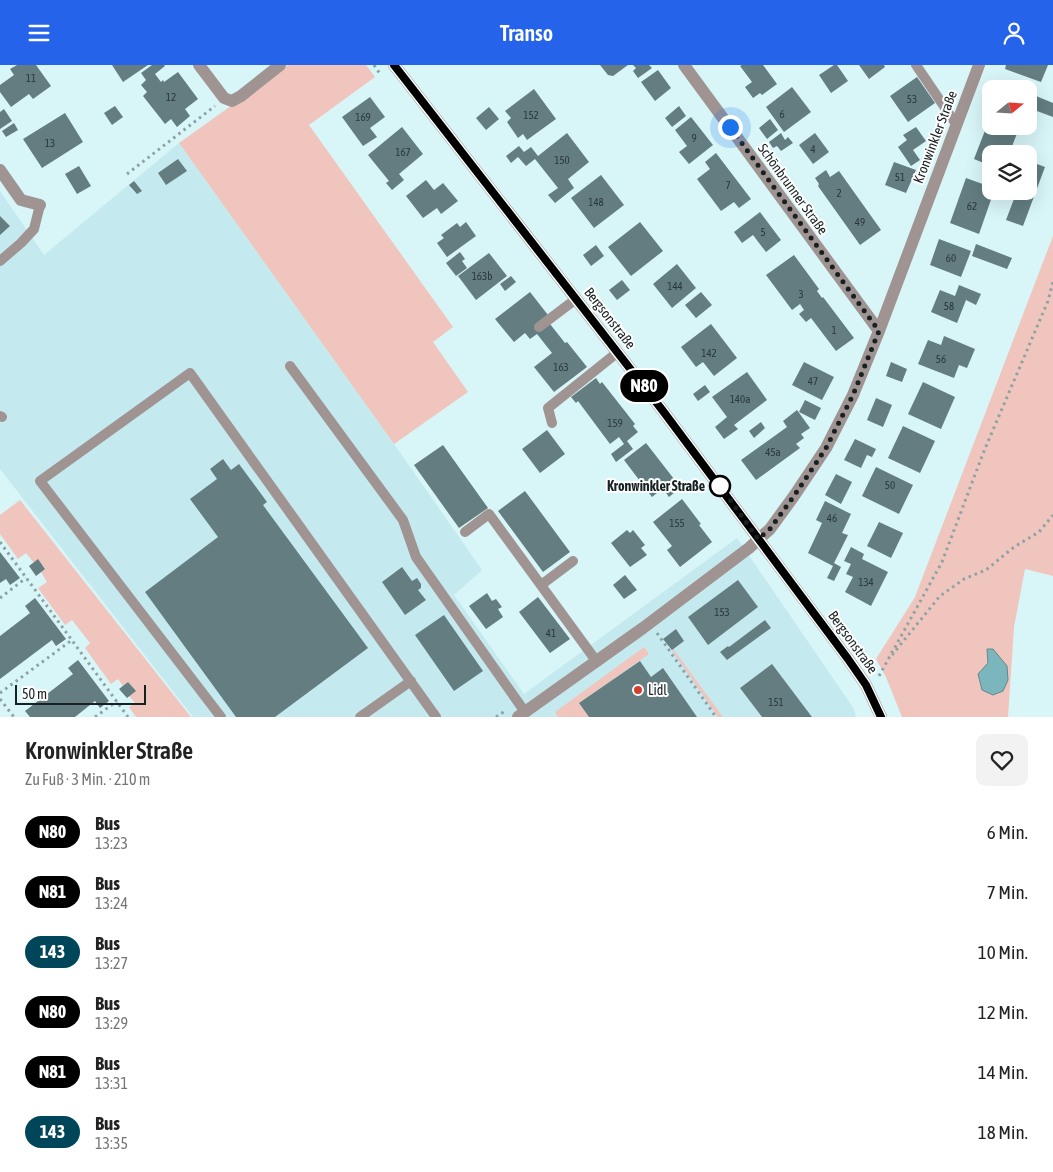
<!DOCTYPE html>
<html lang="de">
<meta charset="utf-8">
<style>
:root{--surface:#fff;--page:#f2f2f2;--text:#222;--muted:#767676;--accent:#2563eb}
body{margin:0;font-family:"Asap Condensed",sans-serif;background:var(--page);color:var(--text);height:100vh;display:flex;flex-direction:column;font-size:19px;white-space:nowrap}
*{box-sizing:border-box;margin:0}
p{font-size:16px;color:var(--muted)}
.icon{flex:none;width:28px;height:28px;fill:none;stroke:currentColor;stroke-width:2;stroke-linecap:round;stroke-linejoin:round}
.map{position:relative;height:652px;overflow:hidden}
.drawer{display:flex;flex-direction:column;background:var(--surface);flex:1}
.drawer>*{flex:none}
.badge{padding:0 10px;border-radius:16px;font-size:18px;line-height:32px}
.needle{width:32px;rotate:72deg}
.fabs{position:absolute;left:982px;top:15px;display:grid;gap:10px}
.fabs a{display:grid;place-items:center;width:55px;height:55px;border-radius:10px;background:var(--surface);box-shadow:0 5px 20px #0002;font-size:25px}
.scale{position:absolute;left:15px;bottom:12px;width:131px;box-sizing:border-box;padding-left:5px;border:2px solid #172123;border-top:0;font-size:14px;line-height:18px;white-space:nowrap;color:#172123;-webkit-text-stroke:4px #fff;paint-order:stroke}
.you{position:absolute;width:25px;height:25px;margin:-12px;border:4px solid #fff;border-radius:50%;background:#1a73e8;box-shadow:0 0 0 8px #1a73e833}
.map>.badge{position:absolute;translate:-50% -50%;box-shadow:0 0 0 2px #fff}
.round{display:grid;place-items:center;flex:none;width:52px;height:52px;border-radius:10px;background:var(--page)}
.summary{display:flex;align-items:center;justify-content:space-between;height:85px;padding:0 25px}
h1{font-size:24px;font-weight:600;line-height:38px}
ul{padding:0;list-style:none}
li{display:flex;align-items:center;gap:15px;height:60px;padding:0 25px}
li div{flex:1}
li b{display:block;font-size:19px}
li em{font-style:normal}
li .badge{min-width:55px;font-weight:700;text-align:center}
header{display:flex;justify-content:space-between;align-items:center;height:65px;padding:0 25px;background:var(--accent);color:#fff;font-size:22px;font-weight:600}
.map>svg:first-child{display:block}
</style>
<header><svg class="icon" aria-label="menu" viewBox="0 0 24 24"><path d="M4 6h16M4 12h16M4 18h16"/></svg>Transo<svg class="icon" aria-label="person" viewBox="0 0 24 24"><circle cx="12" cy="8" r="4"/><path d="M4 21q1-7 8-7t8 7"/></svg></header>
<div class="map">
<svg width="1053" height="652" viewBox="0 0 1053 652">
<rect width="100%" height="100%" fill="#d8f5f8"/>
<!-- built -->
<path fill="#c4eaef" d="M179 78 394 379 482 505 454 530 524 629 737 473 854 644 856 652H193L0 404V126L44 190Z"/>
<!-- green -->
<path fill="#f0c5bd" d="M288 0H366L375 12 309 60 453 262 433 277 468 327 394 379 179 78Z
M1053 171V511L1025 504 1014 562 1008 652H902L886 612 876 594 915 532Z
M20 435 191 652H136L129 642 135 638 129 631 135 626 128 617 123 621 118 614 111 619 85 583 90 578 72 555 65 560 38 523 47 517 41 507 45 503 38 495 34 498 26 488 18 494 0 469V450Z
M644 582 649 589 579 638 589 652H558L555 647Z
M674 585 723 652H718L672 586Z"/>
<!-- water -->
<path fill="#7cb6bd" stroke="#5e898f" d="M987 584H993L1007 601 1008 615 1003 626 993 630 982 625 978 609 988 598Z"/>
<!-- building -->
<path fill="#637d80" d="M17 0H36L51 21 33 34 29 29 11 42 0 27V20L14 10 10 4Z
M112 0H148L123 17Z
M152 0H164L165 1 155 9 161 17 163 15 164 17 178 7 198 34 185 44 190 51 177 62 171 54 165 59 143 31 147 27 141 20 146 15 141 8Z
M600 0H628L613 11 608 10Z
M633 0H649L652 3 638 13 633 6 636 3Z
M742 0H763L777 19 762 30 760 28 753 33 745 22 752 17 740 1Z
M834 0H837L848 16 831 28 819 10Z
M859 0H884L885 2 869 14Z
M1006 0H1048L1041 17 1005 4Z
M658 5 671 23 655 36 641 17Z
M917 12 935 38 908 57 890 31Z
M792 22 811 47 784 67 766 42Z
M534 24 556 54 527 75 523 69 518 73 507 57 511 53 505 46Z
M1031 29 1053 38V52L1029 43V34Z
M370 32 385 52 370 63 377 72 363 81 342 52Z
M115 41 123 52 112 60 104 48Z
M679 41 686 51 672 62 665 53Z
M489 42 499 54 486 65 476 53Z
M4 44 12 56 0 64V47Z
M65 48 83 77 42 103 23 74Z
M991 50V61H1020L1009 89H991V101L974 94Z
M691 52 713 80 689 99 679 87 687 81 675 65Z
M770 54 778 65 767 74 759 63Z
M14 58 18 65 6 72 2 66Z
M402 62 423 89 399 109 404 115 392 125 386 118 389 116 368 90Z
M916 62 926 76 913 85 920 95 911 101 898 82 907 75 903 70Z
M567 68 589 97 568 114 574 123 555 138 548 130 558 123 535 94 526 101 518 92 511 98 506 91 519 81 524 87 531 82 538 91Z
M781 68 785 75 788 72 793 78 781 86 777 81 773 83 769 77Z
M815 68 829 87 813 99 799 80Z
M716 88 751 134 739 143 734 137 721 146 697 114 710 104 705 97Z
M178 94 187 106 166 120 158 108Z
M1029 96 1045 102 1023 161 1006 155 1017 126H1029Z
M894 97 916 105 906 128 885 120Z
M79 101 91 121 77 129 65 109Z
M826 105 830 112 839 106 881 165 860 180 818 121 819 119 815 113Z
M601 110 624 140 594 163 571 133Z
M966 113 991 122V126H994L979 169 950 158Z
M426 115 434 125 443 118 458 136 441 149 437 143 423 153 406 131Z
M134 116 142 126 137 129 129 120Z
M760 147 781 175 766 187 753 170 742 178 734 167Z
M0 151 10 161 0 170Z
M466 157 476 171 447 192 437 178 444 173 441 170 457 158 460 162Z
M640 157 663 186 631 211 608 182Z
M939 174 971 186 961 212 930 200Z
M976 179 1012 193 1007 204 972 191Z
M596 180 604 191 591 201 583 190Z
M460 187 465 194 462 196 467 203 456 211 446 198Z
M489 188 507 211 476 235 458 211Z
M794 190 819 224 817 226 822 233 823 232 854 273 836 286 811 253 806 257 799 249 804 245 800 239 792 245 766 210Z
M677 199 696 223 672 243 653 219Z
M511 211 516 217 505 226 500 219Z
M622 215 630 225 617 235 609 225Z
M959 220 981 229 976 240 966 235 957 258 931 247 940 225 955 231Z
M530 227 548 250 550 259 565 278 567 277 587 302 554 327 534 302 552 288 537 269 530 274 525 268 514 277 495 254Z
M701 227 712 240 696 253 685 240Z
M711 259 737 293 714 311 703 297 696 302 681 282Z
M944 271 975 284 967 303 959 300 954 313 918 299 928 275 941 280Z
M804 297 834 312 822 335 792 320Z
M891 297 907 304 902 317 886 311Z
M747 307 767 335 734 360 738 364 724 374 715 362 727 352 712 332Z
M596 313 600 319 602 317 635 359 633 361 638 367 627 376 633 384 616 397 611 389 624 379 619 372 610 379 578 336 576 338 571 332Z
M923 317 955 332 941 364 908 349Z
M705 320 710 327 698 336 693 329Z
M876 333 892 340 883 362 867 355Z
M805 335 821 343 815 355 799 347Z
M797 345 810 363 801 369 804 373 796 379 800 383 756 415 741 395 787 362 783 356Z
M761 357 765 363 754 373 749 366Z
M903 361 935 376 920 408 888 393Z
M547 365 565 389 540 408 522 384Z
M855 374 876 384 872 392 867 390 861 403 844 395Z
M646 378 674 414 652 432 624 395Z
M443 380 488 443 459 463 414 400Z
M223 394 231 405 239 399 267 437 263 440 368 583 275 652H236L145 527 218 472 190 434 217 414 210 404Z
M876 402 913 420 899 449 862 431Z
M836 409 852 417 841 439 825 430Z
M675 417 680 423 669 432 664 425Z
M525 426 570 487 543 507 498 446Z
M682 434 701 459 699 460 712 477 680 502 667 485 672 481 653 457Z
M825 436 851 449 842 468 848 470 834 498 841 502 834 516 827 513 833 501 808 488 822 458 816 455Z
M879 457 903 468 891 493 867 481Z
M627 465 630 468 633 465 645 480 641 483 647 490 630 502 611 478Z
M851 482 864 489 862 494 888 507 871 541 845 527 853 512 846 509 851 499 844 496Z
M0 487 20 513 10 520 6 514 0 518Z
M38 494 45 504 36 511 29 501Z
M402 502 412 516 417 513 421 519V523L418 525 426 535 405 550 382 517Z
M625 510 637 525 624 534 613 520Z
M738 515 758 542 708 580 688 552Z
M487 528 492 536 496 534 502 542 498 544 503 552 486 564 469 541Z
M538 532 570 574 550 588 519 547Z
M35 533 66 574 56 581 52 575 0 614V571L30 548 25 541Z
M444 550 483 606 454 626 415 570Z
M765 555 771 563 727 595 720 587 728 581 729 582Z
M676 564 684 576 672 585 663 574Z
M78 595 109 636 100 643 95 636 75 652H30L25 646 73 609 68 603Z
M640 596 651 612 663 603 697 652H589L579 638Z
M772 599 812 652H762L740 623Z
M128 617 136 626 127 633 119 624Z"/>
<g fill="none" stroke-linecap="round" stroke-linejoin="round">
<!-- path -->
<path stroke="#8ca2a4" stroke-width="3" stroke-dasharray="2.5 4" stroke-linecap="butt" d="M374 0 380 9
M127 109 215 41
M0 477 128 652
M0 533 26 513
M657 568 716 652
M892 590 940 531 964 514 986 505 1014 482 1039 467 1053 450
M879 611 942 497 984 386 1048 236 1053 216
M0 628 72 575
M0 634 14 652
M95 652 117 636
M496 652 505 646"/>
<!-- service -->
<path stroke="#9f9492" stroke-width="10" d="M916 0 956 59
M0 196 21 178 34 164 40 140
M539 262 576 234
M290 301 403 455 416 492 525 647
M0 351 2 352
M552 358 548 343 618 287
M465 467 489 449 597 597
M541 520 573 496
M221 652 40 416 190 308 436 652
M360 652 411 616"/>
<!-- minor -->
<path stroke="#9f9492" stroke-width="12" d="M199 0 224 33 232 36 241 31 280 0
M684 0 879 266
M0 105 21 135 40 140
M518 652 643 563 749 483 770 464 794 431 826 383 853 330 879 266 979 0"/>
<!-- tertiary -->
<path stroke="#9f9492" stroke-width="12" d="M394 0 663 346 848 594 866 620 881 652"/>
</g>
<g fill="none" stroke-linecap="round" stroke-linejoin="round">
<defs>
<path id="line" d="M394 0 663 346 848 594 866 620 881 652"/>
</defs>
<!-- line casing -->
<use href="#line" stroke="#fff" stroke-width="11"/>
<!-- line -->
<use href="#line" stroke="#000" stroke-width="8"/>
<!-- walk -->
<path stroke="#172123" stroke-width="5" stroke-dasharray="0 9" d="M720 421 758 474 770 464 794 431 826 383 853 330 879 266 730 62"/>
</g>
<!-- markers -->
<circle fill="#fff" stroke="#000" stroke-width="2.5" cx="720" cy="421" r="10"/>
<circle fill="#ce4130" stroke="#fff" stroke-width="2" cx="638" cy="625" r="5"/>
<g text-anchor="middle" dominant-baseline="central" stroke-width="4" stroke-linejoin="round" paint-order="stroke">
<!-- number labels -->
<g font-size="11" fill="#2a383a">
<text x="31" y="13">11</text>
<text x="171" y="32">12</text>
<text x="912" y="34">53</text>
<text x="782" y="49">6</text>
<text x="531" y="50">152</text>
<text x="363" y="52">169</text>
<text x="694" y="73">9</text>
<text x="50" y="78">13</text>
<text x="813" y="84">4</text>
<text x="403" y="87">167</text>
<text x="562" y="95">150</text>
<text x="900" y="112">51</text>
<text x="728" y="120">7</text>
<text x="839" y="128">2</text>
<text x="596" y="137">148</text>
<text x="972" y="141">62</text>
<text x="860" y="157">49</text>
<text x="763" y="167">5</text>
<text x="951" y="193">60</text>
<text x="482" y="211">163b</text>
<text x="675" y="221">144</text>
<text x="801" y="229">3</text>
<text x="949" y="241">58</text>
<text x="834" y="265">1</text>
<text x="709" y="288">142</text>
<text x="941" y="294">56</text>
<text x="561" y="302">163</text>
<text x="813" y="316">47</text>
<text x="740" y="334">140a</text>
<text x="615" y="358">159</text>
<text x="773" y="387">45a</text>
<text x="890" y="420">50</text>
<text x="832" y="453">46</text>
<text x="677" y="458">155</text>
<text x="866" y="517">134</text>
<text x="722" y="547">153</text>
<text x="551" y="568">41</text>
<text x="776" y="637">151</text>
</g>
<!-- street labels -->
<g font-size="14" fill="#172123" stroke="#fff">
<text transform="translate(935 72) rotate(-69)">Kronwinkler Straße</text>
<text transform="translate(793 124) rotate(54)">Schönbrunner Straße</text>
<text transform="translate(610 253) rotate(52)">Bergsonstraße</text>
<text transform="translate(853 577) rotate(54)">Bergsonstraße</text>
</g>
<!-- stop labels -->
<g font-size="14" font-weight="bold" fill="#172123" stroke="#fff" text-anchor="end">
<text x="705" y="421">Kronwinkler Straße</text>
</g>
<!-- poi labels -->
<g font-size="14" fill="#172123" stroke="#fff" text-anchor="start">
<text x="648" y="625">Lidl</text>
</g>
</g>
</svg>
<div class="fabs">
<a><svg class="needle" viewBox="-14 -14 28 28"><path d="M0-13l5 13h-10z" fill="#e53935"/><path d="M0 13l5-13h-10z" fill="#767676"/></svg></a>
<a><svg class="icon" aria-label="layers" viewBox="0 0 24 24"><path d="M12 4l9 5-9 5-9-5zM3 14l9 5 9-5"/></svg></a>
</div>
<div class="scale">50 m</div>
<div class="you" style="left:730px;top:62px"></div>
<b class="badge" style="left:644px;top:321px;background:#000;color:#fff">N80</b>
</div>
<section class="drawer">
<div class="summary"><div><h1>Kronwinkler Straße</h1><p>Zu Fuß · 3 Min. · 210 m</p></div><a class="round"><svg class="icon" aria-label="heart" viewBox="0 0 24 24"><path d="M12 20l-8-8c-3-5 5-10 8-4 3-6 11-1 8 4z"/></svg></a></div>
<ul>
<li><span class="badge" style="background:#000;color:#fff">N80</span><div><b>Bus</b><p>13:23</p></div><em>6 Min.</em></li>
<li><span class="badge" style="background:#000;color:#fff">N81</span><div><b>Bus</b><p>13:24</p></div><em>7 Min.</em></li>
<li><span class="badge" style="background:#00465a;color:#fff">143</span><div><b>Bus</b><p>13:27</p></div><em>10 Min.</em></li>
<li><span class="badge" style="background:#000;color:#fff">N80</span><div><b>Bus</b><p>13:29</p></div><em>12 Min.</em></li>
<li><span class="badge" style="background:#000;color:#fff">N81</span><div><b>Bus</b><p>13:31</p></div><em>14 Min.</em></li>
<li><span class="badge" style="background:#00465a;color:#fff">143</span><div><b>Bus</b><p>13:35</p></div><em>18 Min.</em></li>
</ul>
</section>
